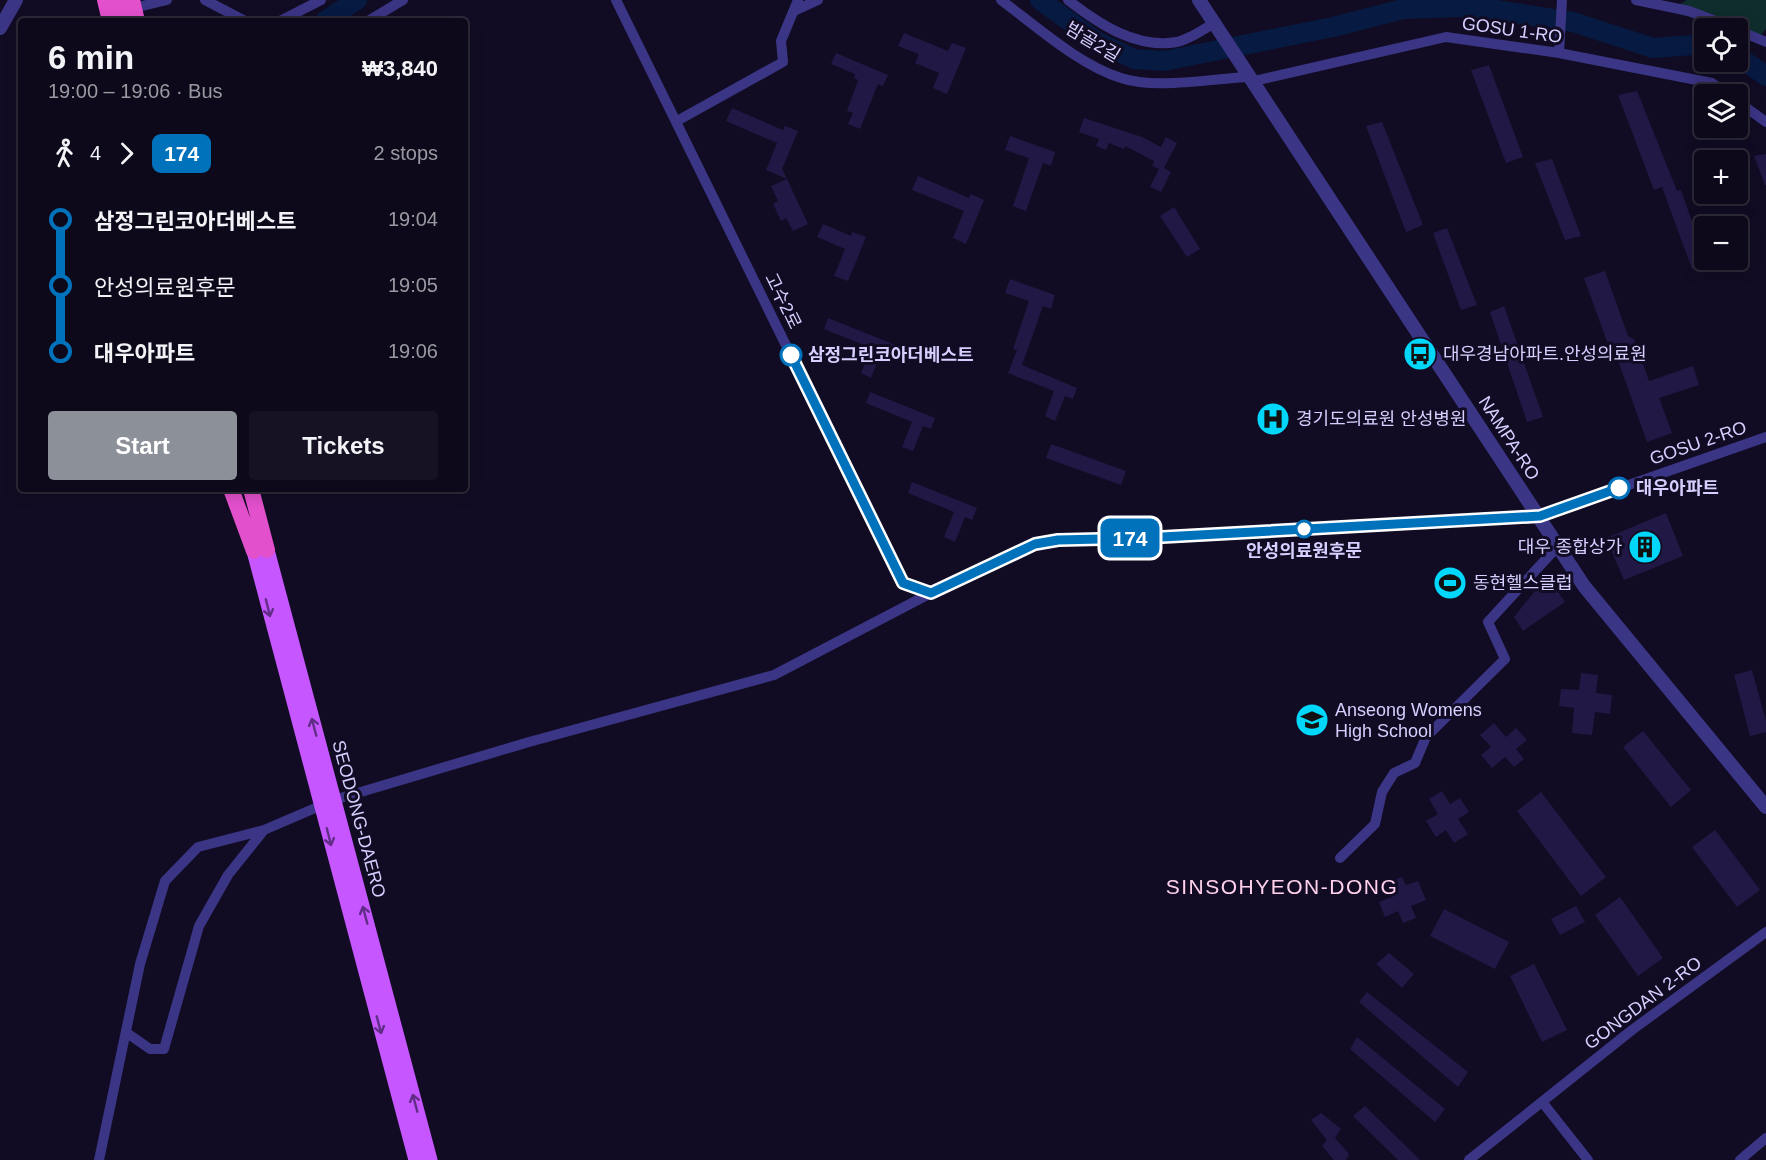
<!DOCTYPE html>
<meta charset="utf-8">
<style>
:root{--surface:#0d091a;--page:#161223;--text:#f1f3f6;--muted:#9a9aa2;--line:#2d2a39;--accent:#8c9099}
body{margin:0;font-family:Arial,"Noto Sans KR",sans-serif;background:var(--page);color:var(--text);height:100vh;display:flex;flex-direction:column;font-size:22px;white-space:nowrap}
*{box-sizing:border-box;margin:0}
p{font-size:20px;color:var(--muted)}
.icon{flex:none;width:33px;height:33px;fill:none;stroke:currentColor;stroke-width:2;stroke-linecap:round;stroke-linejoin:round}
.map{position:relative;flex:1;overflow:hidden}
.panel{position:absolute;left:18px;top:18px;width:450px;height:474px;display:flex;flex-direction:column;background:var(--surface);border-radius:6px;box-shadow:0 3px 15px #0003,0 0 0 2px var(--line)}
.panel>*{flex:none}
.badge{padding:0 12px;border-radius:9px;font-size:21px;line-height:39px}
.controls{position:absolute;left:1694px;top:18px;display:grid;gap:12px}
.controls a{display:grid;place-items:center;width:54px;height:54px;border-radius:6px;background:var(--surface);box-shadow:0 3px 15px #0003,0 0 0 2px var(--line);font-size:30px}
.map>.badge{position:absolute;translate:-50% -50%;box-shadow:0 0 0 3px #fff}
.legs{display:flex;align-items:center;gap:9px;height:66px;padding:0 30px;font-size:20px}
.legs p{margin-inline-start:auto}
.summary{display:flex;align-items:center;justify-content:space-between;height:102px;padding:0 30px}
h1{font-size:33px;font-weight:700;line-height:45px}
.button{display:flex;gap:12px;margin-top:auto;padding:12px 30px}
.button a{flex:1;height:69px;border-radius:6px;background:var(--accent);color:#fff;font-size:24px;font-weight:700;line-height:69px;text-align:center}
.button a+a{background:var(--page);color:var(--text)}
ul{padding:0 30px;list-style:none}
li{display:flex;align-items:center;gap:21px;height:66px;font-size:22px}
li i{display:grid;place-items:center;width:9px;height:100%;margin:0 8px;background:currentColor}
li i::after{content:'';width:15px;height:15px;margin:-8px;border:4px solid;border-radius:50%;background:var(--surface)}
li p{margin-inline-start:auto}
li:first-child i{background:linear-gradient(#0000 50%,currentColor 0)}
li:last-child i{background:linear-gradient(currentColor 50%,#0000 0)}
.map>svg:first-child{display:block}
</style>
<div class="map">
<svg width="1766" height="1160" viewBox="0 0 1766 1160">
<rect width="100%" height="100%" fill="#110c23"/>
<!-- green -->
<path fill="#0f2d2d" d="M1687 0H1766V29L1758 38 1676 13 1680 4Z"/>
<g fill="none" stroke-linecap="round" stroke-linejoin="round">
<!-- river -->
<path stroke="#071a42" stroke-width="20" d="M1040 0 1098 42 1134 59 1164 61 1333 27 1403 9 1458 7 1496 10 1573 22 1653 48 1693 45 1704 47
M325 21 357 0
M1737 56 1766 76"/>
</g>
<!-- building -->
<path fill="#221845" d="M904 33 948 51 952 43 966 48 947 94 933 88 939 73 915 63 919 54 898 46Z
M836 53 888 75 883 86 878 84 860 129 848 124 853 113 847 111 858 80 854 78 855 74 831 64Z
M1489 65 1523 157 1506 163 1471 70Z
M1637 91 1677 191 1681 190 1707 265 1692 269 1662 187 1654 190 1618 95Z
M732 108 783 130 785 126 798 131 782 169 787 179 766 170 777 143 726 121Z
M1084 118 1142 137 1161 147 1166 137 1177 143 1164 168 1171 172 1161 192 1150 187 1159 169 1152 166 1154 161 1125 146 1124 149 1109 143 1106 150 1096 146 1099 139 1079 132Z
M1382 122 1423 225 1406 232 1366 126Z
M1010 136 1055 152 1051 166 1043 163 1026 211 1013 206 1029 158 1005 150Z
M1766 154V185H1765L1754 156Z
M1552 159 1581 236 1565 240 1535 163Z
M918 176 969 198 971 194 984 200 966 244 953 238 964 211 912 190Z
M787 179 808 224 793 231 786 218 781 221 773 204 778 201 771 186Z
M1174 207 1200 249 1187 257 1160 216Z
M823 224 851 236 852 232 866 237 848 281 834 276 845 249 817 237Z
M1447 228 1477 305 1461 310 1433 233Z
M1605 271 1628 336 1634 339 1649 381 1693 366 1699 385 1659 398 1672 433 1647 442 1614 349 1610 350 1584 278Z
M1010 279 1055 295 1051 309 1043 306 1022 365 1077 388 1073 399 1065 396 1055 421 1045 416 1054 391 1008 373 1017 350 1013 349 1029 301 1005 293Z
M1504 306 1543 417 1527 422 1490 312Z
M828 318 893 344 889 356 881 352 871 378 861 373 871 348 824 329Z
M870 392 935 418 931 429 923 426 913 451 902 447 912 422 866 403Z
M1051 444 1126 471 1121 485 1046 458Z
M912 482 977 508 972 520 965 517 955 542 944 537 954 512 908 493Z
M1666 513 1683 556 1624 580 1606 538Z
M1547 576 1565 602 1523 631 1514 617Z
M1752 670 1766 721V732L1750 736 1734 675Z
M1581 673 1598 675 1596 693 1612 695 1610 714 1595 712 1592 735 1572 733 1574 708 1559 706 1561 689 1579 690Z
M1494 723 1506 737 1516 728 1527 740 1516 749 1524 759 1514 767 1505 757 1492 768 1481 755 1491 747 1480 735Z
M1643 731 1691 790 1671 807 1623 747Z
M1442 791 1450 804 1460 798 1469 812 1458 819 1468 834 1454 843 1446 830 1436 837 1426 821 1438 814 1429 799Z
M1541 792 1606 877 1581 896 1517 811Z
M1715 830 1760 890 1737 907 1692 847Z
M1402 877 1406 885 1418 881 1426 900 1411 906 1416 918 1403 923 1398 911 1385 917 1379 902 1392 897 1386 883Z
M1620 897 1663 958 1638 976 1595 915Z
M1576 906 1585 922 1560 935 1551 919Z
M1444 909 1509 942 1495 969 1430 936Z
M1389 953 1414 974 1402 988 1376 964Z
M1534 964 1567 1030 1542 1042 1510 976Z
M1367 992 1468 1072 1458 1087 1359 1002Z
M1357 1037 1445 1109 1435 1122 1350 1049Z
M1365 1106 1420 1160H1398L1353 1116Z
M1321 1113 1341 1129 1335 1138 1349 1154 1346 1160H1334L1322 1146 1327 1140 1311 1120Z"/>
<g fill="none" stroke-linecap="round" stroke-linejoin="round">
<!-- minor -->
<path stroke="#3b3585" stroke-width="10" d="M205 0 245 21
M616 0 903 583 931 593 1035 544 1058 540 1145 538 1540 516 1766 437
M1001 0C1036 26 1079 65 1121 78 1157 90 1213 78 1251 77
M1068 0C1099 24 1136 49 1177 42 1190 39 1203 30 1214 23
M1636 0 1689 11 1734 28
M134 8 167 0
M794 11 818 0
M280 21 321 0
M368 21 403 0
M1737 30 1766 42
M1559 53 1562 0
M1254 81 1446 37 1559 53 1712 83 1728 94
M1737 101 1766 122
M677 121 783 62 781 41 798 0
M1340 858 1375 824 1382 792 1394 773 1415 763 1426 737 1505 659 1488 622 1558 546
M127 1033 150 1049H164L199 926 228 875 264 830
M1543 1103 1588 1160
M99 1160 140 964 165 881 198 847 264 830 334 800 529 742 774 675 931 593
M1469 1160 1632 1030 1766 932
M1740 1160 1766 1138"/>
<!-- tertiary -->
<path stroke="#3b3585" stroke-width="14" d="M1199 0 1584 586 1766 807
M0 28 16 0"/>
<!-- primary -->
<path stroke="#c656ff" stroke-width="15" d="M267 550 430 1160
M254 551 416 1160"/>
<!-- trunk -->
<path stroke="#e250cc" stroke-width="16" d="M105 0 110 21
M117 0 122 21
M132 0 137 21
M231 489 254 551
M251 489 267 550"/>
</g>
<!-- one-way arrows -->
<defs><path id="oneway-shaft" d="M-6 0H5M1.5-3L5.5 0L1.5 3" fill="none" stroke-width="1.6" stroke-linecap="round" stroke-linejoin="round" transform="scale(1.5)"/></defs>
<g stroke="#622d86">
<use href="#oneway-shaft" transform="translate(268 608) rotate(76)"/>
<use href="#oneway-shaft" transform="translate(314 727) rotate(-105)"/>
<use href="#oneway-shaft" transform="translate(329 837) rotate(76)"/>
<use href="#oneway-shaft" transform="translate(365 915) rotate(-105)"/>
<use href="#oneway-shaft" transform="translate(379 1025) rotate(75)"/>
<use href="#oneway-shaft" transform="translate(415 1103) rotate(-105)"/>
</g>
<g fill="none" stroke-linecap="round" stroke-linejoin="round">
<defs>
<path id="line-1" d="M791 355 903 583 931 593 1035 544 1058 540 1144 538 1540 516 1619 488"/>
</defs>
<!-- line-1 casing -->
<use href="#line-1" stroke="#fff" stroke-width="14"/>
<!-- line-1 -->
<use href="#line-1" stroke="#0072bc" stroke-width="9"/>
</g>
<!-- icons -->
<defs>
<symbol id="bus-disc" viewBox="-11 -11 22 22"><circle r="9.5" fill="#00d7fa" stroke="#110c23"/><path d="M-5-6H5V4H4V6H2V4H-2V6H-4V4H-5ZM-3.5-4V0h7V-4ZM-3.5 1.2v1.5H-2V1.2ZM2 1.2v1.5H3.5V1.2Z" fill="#111"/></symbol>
<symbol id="hospital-disc" viewBox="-11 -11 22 22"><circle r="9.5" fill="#00d7fa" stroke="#110c23"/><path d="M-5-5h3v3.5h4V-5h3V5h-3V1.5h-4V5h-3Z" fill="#111"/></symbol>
<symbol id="building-disc" viewBox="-11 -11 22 22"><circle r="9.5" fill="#00d7fa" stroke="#110c23"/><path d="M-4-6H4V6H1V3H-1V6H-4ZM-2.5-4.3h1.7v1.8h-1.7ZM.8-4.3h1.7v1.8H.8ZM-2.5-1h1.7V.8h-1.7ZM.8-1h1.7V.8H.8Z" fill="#111"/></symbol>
<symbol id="stadium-disc" viewBox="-11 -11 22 22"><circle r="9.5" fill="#00d7fa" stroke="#110c23"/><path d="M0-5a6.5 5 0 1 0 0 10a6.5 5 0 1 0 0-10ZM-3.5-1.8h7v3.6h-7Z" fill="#111"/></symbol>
<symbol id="school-disc" viewBox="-11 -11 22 22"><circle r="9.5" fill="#00d7fa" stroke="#110c23"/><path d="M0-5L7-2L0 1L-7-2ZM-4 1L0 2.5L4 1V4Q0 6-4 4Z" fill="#111"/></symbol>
</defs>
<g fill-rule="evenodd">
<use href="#bus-disc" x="1401" y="335" width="38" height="38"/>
<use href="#hospital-disc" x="1254" y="400" width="38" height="38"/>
<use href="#building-disc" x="1626" y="528" width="38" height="38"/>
<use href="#stadium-disc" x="1431" y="564" width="38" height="38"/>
<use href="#school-disc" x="1293" y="701" width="38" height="38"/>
</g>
<!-- markers -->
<g fill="#fff" stroke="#0072bc" stroke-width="3">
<circle cx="791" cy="355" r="10"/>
<circle cx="1619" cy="488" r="10"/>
<circle cx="1304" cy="529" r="8"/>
</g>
<g text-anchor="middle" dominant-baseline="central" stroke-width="6" stroke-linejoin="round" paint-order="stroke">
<!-- street labels -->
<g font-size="18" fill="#d6cfff" stroke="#110c23">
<text transform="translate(1512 30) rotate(8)">GOSU 1-RO</text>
<text transform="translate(1093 42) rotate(31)">밤골2길</text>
<text transform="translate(783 301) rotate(64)">고수2로</text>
<text transform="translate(1509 438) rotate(57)">NAMPA-RO</text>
<text transform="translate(1698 443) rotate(-19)">GOSU 2-RO</text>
<text transform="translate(359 819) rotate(75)">SEODONG-DAERO</text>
<text transform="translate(1643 1003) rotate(-37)">GONGDAN 2-RO</text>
</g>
<!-- poi labels -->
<g font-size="18" fill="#d6cfff" stroke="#110c23" text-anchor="start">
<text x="1443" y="354">대우경남아파트.안성의료원</text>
<text x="1296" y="419">경기도의료원 안성병원</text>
<text x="1622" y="547" text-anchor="end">대우 종합상가</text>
<text x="1473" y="583">동현헬스클럽</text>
<text x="1335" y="710">Anseong Womens<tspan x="1335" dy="21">High School</tspan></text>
</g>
<!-- stop labels -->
<g font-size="18" font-weight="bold" fill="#d6cfff" stroke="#110c23" text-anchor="start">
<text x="808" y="355">삼정그린코아더베스트</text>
<text x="1636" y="488">대우아파트</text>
<text x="1304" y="551" text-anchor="middle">안성의료원후문</text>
</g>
<!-- quarter labels -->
<g font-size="21" letter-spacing="1.5" fill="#ffd1ec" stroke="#110c23">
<text x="1282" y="886">SINSOHYEON-DONG</text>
</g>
</g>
</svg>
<div class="controls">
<a><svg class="icon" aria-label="locate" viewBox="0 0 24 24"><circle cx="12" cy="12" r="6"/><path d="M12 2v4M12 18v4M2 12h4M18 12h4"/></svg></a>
<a><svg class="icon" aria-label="layers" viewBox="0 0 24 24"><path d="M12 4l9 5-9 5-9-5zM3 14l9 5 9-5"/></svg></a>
<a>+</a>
<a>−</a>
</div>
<b class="badge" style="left:1130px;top:538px;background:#0072bc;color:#fff">174</b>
<section class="panel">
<div class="summary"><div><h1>6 min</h1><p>19:00 – 19:06 · Bus</p></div><b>₩3,840</b></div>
<div class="legs"><svg class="icon" aria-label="walk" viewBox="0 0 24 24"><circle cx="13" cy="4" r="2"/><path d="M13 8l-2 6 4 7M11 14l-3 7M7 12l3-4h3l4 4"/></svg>4<svg class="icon" aria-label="forward" viewBox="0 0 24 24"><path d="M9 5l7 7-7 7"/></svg><b class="badge" style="background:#0072bc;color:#fff">174</b><p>2 stops</p></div>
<ul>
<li><i style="color:#0072bc"></i><b>삼정그린코아더베스트</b><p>19:04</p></li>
<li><i style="color:#0072bc"></i><span>안성의료원후문</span><p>19:05</p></li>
<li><i style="color:#0072bc"></i><b>대우아파트</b><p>19:06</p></li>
</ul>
<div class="button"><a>Start</a><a>Tickets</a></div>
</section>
</div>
